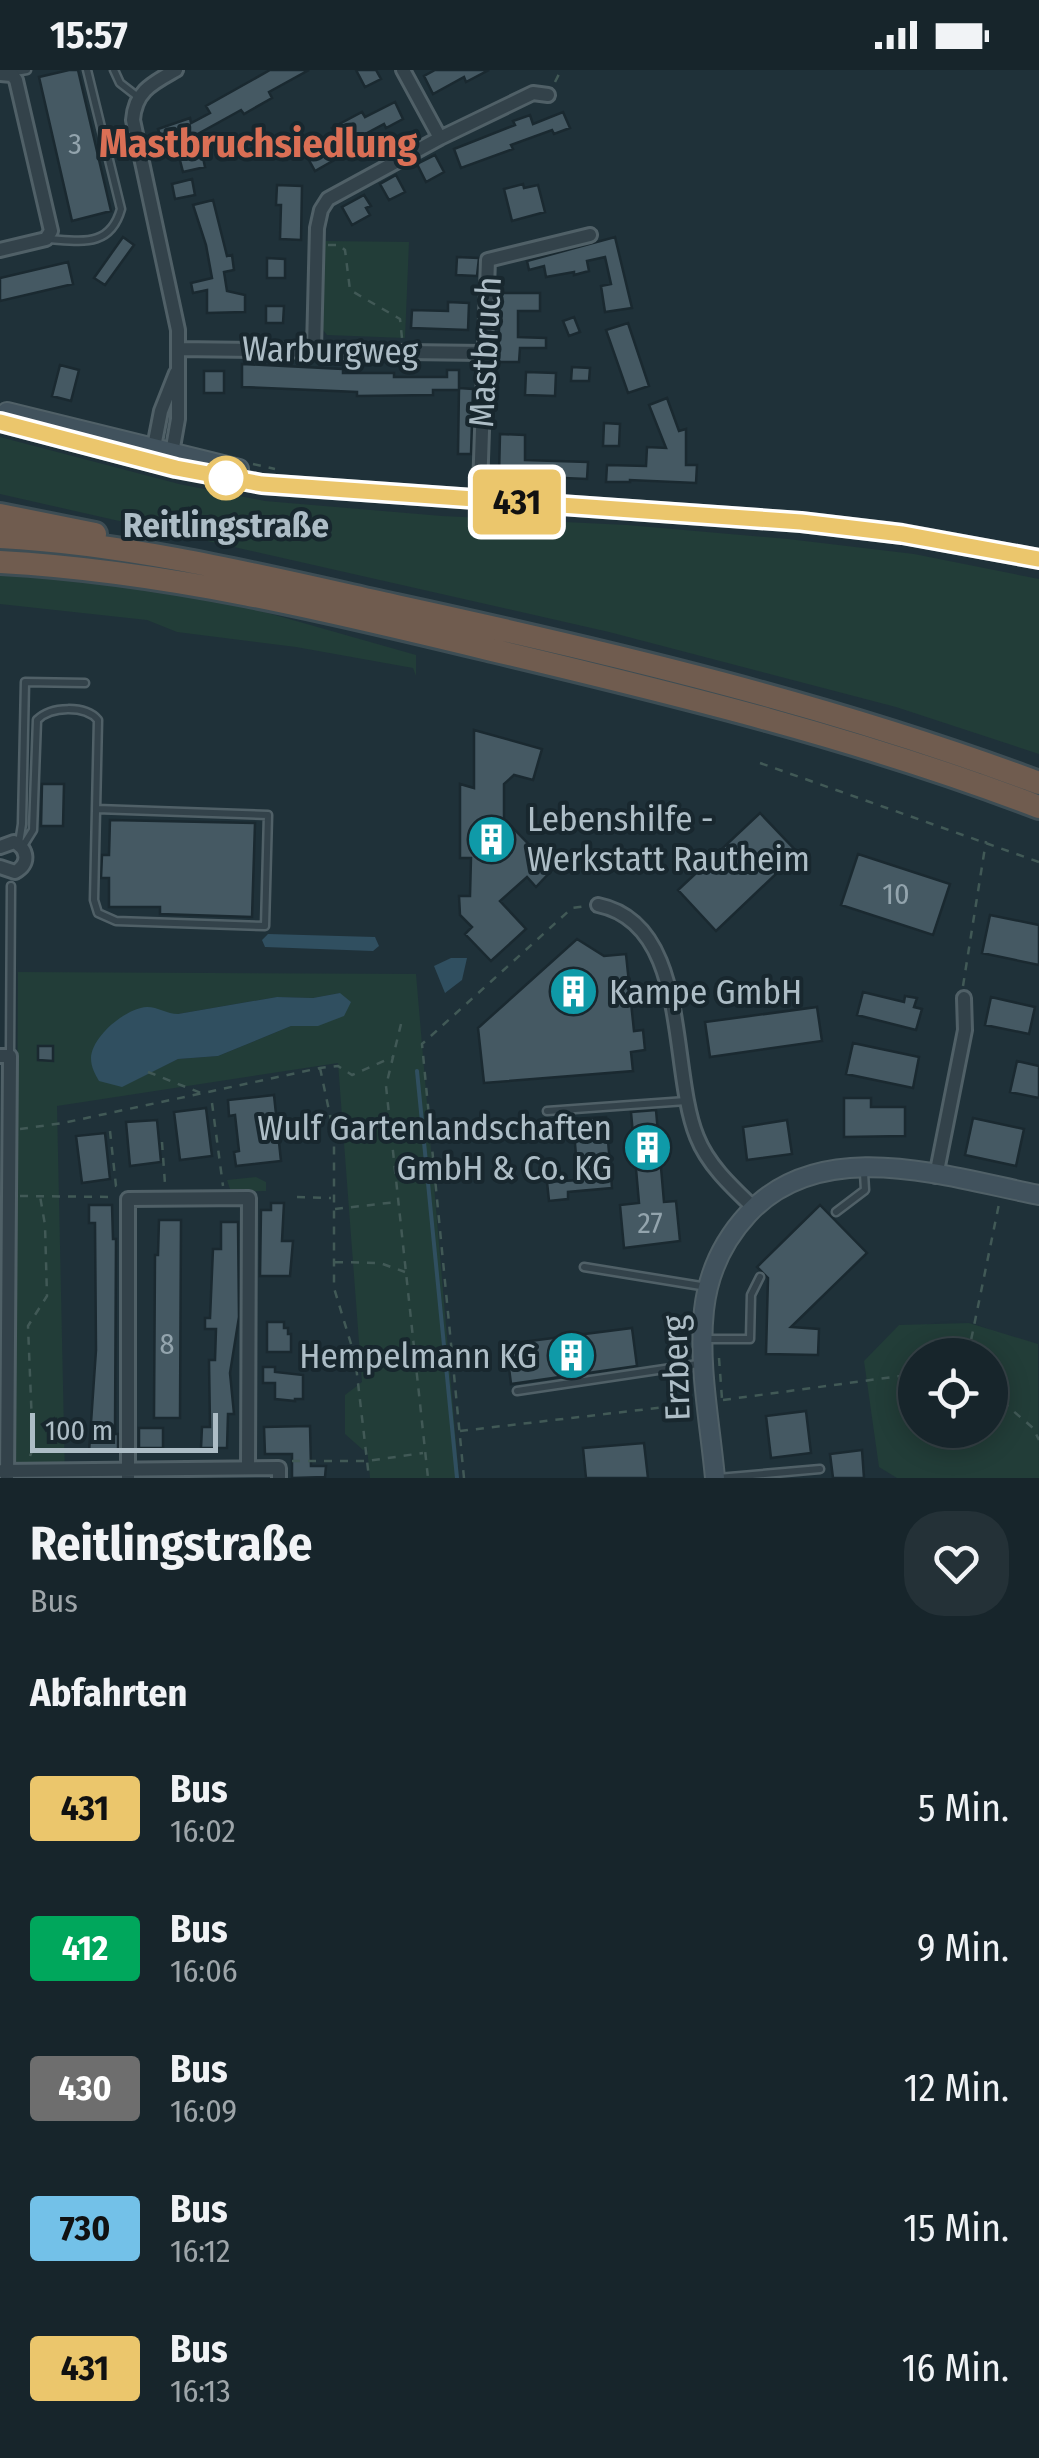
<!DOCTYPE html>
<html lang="de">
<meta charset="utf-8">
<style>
:root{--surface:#17252b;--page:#243137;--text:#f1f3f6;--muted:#9ea5a9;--line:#364247}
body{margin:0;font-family:"Fira Sans Condensed",sans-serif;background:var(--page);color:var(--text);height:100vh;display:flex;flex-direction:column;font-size:38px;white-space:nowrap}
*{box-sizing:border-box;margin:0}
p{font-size:32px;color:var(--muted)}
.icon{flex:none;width:55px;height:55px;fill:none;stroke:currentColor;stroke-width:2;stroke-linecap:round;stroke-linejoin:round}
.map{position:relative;height:1408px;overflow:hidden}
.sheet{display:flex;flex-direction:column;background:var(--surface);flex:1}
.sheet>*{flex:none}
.badge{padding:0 20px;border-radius:8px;font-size:35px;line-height:65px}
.fabs{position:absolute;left:898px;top:1268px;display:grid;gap:20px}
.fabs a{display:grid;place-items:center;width:110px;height:110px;border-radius:50%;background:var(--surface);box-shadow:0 5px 25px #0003,0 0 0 2px var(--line);font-size:50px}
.scale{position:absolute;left:30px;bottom:25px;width:188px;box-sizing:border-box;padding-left:10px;border:5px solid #adbdc6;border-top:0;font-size:28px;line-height:35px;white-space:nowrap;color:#adbdc6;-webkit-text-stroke:8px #18272e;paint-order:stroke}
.map>.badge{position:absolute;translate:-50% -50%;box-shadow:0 0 0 5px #fff}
h2{padding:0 30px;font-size:38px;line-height:90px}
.round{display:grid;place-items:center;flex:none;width:105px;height:105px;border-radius:40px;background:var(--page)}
.head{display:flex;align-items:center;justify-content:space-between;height:170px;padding:0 30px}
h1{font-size:48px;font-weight:700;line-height:75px}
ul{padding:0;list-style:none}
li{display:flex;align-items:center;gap:30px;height:140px;padding:0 30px}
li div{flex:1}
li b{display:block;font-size:38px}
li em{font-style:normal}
li .badge{min-width:110px;font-weight:700;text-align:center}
.status{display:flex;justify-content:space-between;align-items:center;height:70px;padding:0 50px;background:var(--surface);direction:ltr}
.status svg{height:28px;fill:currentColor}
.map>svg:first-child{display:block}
</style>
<div class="status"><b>15:57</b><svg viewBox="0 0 49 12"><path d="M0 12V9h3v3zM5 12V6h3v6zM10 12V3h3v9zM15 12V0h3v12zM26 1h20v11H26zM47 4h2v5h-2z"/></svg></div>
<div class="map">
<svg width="1039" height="1408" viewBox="0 0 1039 1408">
<rect width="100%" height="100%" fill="#1f3139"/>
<!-- green -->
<path fill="#223d38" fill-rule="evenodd" d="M325 171 409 172 405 268 327 265 320 256V245Z
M0 367 179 414 265 431 442 446 627 455 788 469 914 484 1039 509V684L896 637 609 562 0 424Z
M0 501 108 510 212 527 416 585V606L413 598 296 577 177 562 147 550 0 534Z
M18 902 416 904 459 1408H370L367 1377 363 1380 345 1364V1325L362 1312 338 993 57 1036 65 1408H15ZM340 923 318 956H291L218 986 178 989 122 1016 101 967 129 943 157 939 164 944H178L277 927 313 928Z
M256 1107 266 1112V1121L231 1122 227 1110Z
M969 1253 1038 1274 1039 1408H897L879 1397 864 1291 899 1255ZM915 1285H990V1360H915Z"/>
<!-- water -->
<path fill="#304f60" d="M268 864 375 867 379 876 373 881 265 877 262 870Z
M451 888H467L462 910 445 923 434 896Z
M340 923 351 932 344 946 318 956H291L218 986 178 989 122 1017 99 1011C95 1004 91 997 91 988 92 966 126 938 147 937 158 937 167 944 178 944L277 927 313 928Z"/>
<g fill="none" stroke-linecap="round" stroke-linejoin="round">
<!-- stream -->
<path stroke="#304f60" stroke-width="4" d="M417 1001 457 1408"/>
</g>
<!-- building -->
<path fill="#455963" stroke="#1a2930" stroke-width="2.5" d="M69 0H78L111 141 72 151 39 7Z
M270 0H309L269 22 272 28 244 44 241 40 198 64 205 97 183 102 176 75 165 79 158 59 190 48 191 53 210 43 206 36Z
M356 0H376L381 9 365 17Z
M435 0H489L466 12 464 7 433 24 424 6Z
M395 32 403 49 386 58 384 54 354 70 351 63 338 70 332 58 362 42 365 47Z
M563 42 570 58 554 64 552 60 511 75 513 79 461 98 454 79 515 55 513 51 530 45 533 54Z
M327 72 336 89 315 101 305 83Z
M435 85 444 102 426 112 417 94Z
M396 105 405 122 389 130 380 114Z
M192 109 195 125 175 129 172 114Z
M523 114 524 118 538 115 545 142 512 151 504 119Z
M277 115 302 116 301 170 280 169 281 135H276Z
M364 125 371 136 366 138 370 145 352 155 342 137Z
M213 130 227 186 232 185 234 200 224 202 227 221 245 225V242L207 243V220L193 223 191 213 212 208 206 175 193 135Z
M123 167 134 175 105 215 94 208Z
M615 167 632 238 605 242 601 216 611 214 605 187 587 191 589 201 574 205V202L546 207 544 196 529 200 527 191Z
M457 187 479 188 477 206 456 205Z
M267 188 285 189V208H267Z
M68 192 73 214 0 231V208Z
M500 223H540V241H518V267L546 268V278H520L519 292H498Z
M448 232 469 233 468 260 411 258 412 240 448 241Z
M266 236H284L283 253H266Z
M574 247 580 262 569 266 563 251Z
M628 253 649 316 628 323 606 260Z
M242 294 343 299V303H394V307H447V300H459V320H433V325L357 326V322L242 317Z
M60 295 79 300 71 331 52 326Z
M572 297 590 298 589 311H571Z
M204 301H224V323H204Z
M526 302 556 303 555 326 525 325Z
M459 318 473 319 471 384H458Z
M667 328 679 361 686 359V395H697L696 413 630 410V412H606L607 395 646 396 647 377 666 378 649 335Z
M604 353 620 354 619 376H603Z
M500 364 525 365V390L588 392 587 409 499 405Z
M474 660 542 679 533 710 514 705 504 714V749L553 799 536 817 527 807 500 831 526 859 491 891 465 864 472 857 460 845 459 826H470L471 788H460V714L474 718Z
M42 714H64L63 756H41Z
M760 743 798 783 716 861 678 820Z
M110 750 255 753 252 847 160 844V837H109V808H101L102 785H109Z
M858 784 950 814 933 865 841 835Z
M990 845 1039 855V895L982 883Z
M577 869 604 886 626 884 634 961 643 960 645 980 631 982 633 1001 484 1013 478 958Z
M863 922 904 932 905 926 917 928 914 937 922 939 916 960 857 945Z
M991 927 1035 937 1029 964 985 955Z
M817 937 822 971 710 987 705 952Z
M853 973 919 987 913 1018 846 1004Z
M38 976H53V991L38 990Z
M1017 991 1039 996V1028L1010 1022Z
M274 1025 281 1091 236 1096 234 1082 239 1081 235 1045 229 1046 228 1030Z
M844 1028H871V1037H905V1066L844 1067Z
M206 1038 212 1086 180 1090 174 1042Z
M656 1040 664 1132 676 1131 680 1171 624 1178 620 1135 639 1133 631 1042Z
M606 1047 612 1118 568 1122V1129L549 1131 547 1112 578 1110 573 1049Z
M973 1048 1024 1059 1016 1096 965 1085Z
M157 1050 161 1092 130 1096 126 1052Z
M787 1050 792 1084 747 1090 743 1057Z
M105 1063 110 1109 82 1113 76 1066Z
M271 1133H284L282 1171H293L290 1206H260L261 1140H271Z
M89 1135H112L113 1169H116L115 1364H118V1382H89L96 1280 95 1153H89Z
M820 1135 867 1183 791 1257 819 1259 818 1285 766 1284 768 1208 757 1197Z
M159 1150H181L180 1348H154L155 1185H158Z
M221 1152H238L239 1247 230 1303 234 1344H228L227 1378H201L202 1357H210L209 1290H215L216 1259H205V1248H210L213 1179H221Z
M267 1252H284V1258H288V1264H291V1282H267Z
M632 1258 637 1296 511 1314 506 1274Z
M263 1297H275V1302L303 1305V1329H295V1331L275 1329V1313H263Z
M806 1341 811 1383 771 1388 766 1346Z
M310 1356 311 1396H326L325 1407 292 1408V1384H265L264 1357Z
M139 1358H163V1378H139Z
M644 1373 648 1408H586L583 1378Z
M862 1380 864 1408H833L830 1384Z"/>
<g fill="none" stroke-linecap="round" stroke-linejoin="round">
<defs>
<path id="lane" d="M114 0 120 13 138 27
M9 3 27 0
M47 169C81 171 110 178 121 139L87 0
M19 773 22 754 25 612 85 613
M23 776 33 760 37 650C51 636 85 635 98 650L94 830 98 843 116 851 265 856 268 745 97 739
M10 984 11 816
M547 1041 686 1031
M836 1142 865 1120 864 1103
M584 1197 707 1217
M704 1269H750L751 1225 760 1207
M517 1321 698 1294
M718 1408 820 1399"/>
<path id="street" d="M403 0 440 68
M0 4 12 5 16 10 51 161 46 169 0 180
M178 279 483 283
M314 279 317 158 321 140 328 129 440 68 533 23 548 25
M153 382 161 341 176 303
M167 386 172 383 178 349V260L133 50C135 21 153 13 176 0
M480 418 488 190 590 165
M0 777 14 772C28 779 30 794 15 802L0 797
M598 835C691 854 669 999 697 1067 708 1095 732 1117 754 1138
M0 986H10L7 1408
M936 1106 965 960 964 928
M2 1401 279 1398V1408
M128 1408V1129L249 1128 248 1398"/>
<path id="secondary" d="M7 342 239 399
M0 352 154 392 262 414 801 452 903 464 1039 489
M715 1408C710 1353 698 1295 704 1240 708 1204 723 1171 748 1144 822 1064 947 1107 1039 1125"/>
<path id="highway" d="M0 445 95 464
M0 467C133 474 266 507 396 536 612 583 831 635 1039 713
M0 492C167 501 331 541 492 580 677 624 862 669 1039 737"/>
</defs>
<!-- lane casing -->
<use href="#lane" stroke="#506067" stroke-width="11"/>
<!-- street casing -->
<use href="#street" stroke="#506067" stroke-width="18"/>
<!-- secondary casing -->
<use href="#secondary" stroke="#506067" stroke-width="22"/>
<!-- highway casing -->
<use href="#highway" stroke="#3d4d54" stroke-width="28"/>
<!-- path -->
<path stroke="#415956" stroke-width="2.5" stroke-dasharray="8 8" stroke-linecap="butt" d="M555 12 561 0
M328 175H339L345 180 350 220 400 249 402 268
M253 394 275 399
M760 693 1039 792
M963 916 986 771
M401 954 386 1016 428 1408
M320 998 334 1064V1218L355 1287 369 1408
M148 1002 201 1023
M212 1033 223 1116
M20 1059 63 1053 320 998 338 996 352 1005 393 987
M110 1061 116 1116 120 1120
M162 1072 165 1114
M20 1126 116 1127
M297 1127 331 1128
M335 1139 397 1132
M335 1192 380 1193 405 1202
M968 1285 999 1134
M719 1288 722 1329
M990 1321 1033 1358 1039 1370
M723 1330 915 1304
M460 1361 691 1334
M30 1386 33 1379 28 1256 47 1226 45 1155 40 1126
M292 1391H367L423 1383
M464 1408 422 974 572 838 587 836"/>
<!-- lane -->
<use href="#lane" stroke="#33424a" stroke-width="6"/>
<!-- street -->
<use href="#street" stroke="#33424a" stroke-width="12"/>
<!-- secondary -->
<use href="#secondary" stroke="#41525d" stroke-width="18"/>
<!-- highway -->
<use href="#highway" stroke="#705c4f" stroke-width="22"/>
</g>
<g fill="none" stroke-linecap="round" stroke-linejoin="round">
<defs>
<path id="line" d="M0 352 176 398 262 414 801 452 902 464 1039 489"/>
</defs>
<!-- line casing -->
<use href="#line" stroke="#fff" stroke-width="22"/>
<!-- line -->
<use href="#line" stroke="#ebc66c" stroke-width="15"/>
</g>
<!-- icons -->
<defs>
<symbol id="building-disc" viewBox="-11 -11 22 22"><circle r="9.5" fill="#0f9aa8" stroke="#18272e"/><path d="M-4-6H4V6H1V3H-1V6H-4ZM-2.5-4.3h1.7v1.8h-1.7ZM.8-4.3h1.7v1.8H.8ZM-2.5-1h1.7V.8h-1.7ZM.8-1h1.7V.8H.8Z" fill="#fff"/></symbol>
</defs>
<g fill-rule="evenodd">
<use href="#building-disc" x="464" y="742" width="55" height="55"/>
<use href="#building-disc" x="546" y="894" width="55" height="55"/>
<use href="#building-disc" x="620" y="1050" width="55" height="55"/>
<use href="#building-disc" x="544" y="1258" width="55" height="55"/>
</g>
<!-- markers -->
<circle fill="#fff" stroke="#ebc66c" stroke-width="5" cx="226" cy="408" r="20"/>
<g text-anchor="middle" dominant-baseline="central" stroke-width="8" stroke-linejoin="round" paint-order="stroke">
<!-- number labels -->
<g font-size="30" fill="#93a4ad">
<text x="75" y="74">3</text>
<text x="896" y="824">10</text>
<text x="650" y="1153">27</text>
<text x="167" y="1274">8</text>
</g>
<!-- street labels -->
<g font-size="35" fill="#adbdc6" stroke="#18272e">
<text transform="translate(330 280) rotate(1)">Warburgweg</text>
<text transform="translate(485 282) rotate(-87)">Mastbruch</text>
<text transform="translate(676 1298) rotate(-92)">Erzberg</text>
</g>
<!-- stop labels -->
<g font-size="35" font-weight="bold" fill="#adbdc6" stroke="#18272e">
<text x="226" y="455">Reitlingstraße</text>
</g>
<!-- poi labels -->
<g font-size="35" fill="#adbdc6" stroke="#18272e" text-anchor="start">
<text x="527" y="749">Lebenshilfe -<tspan x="527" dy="40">Werkstatt Rautheim</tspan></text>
<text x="609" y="922">Kampe GmbH</text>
<text x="612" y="1058" text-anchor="end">Wulf Gartenlandschaften<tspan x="612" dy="40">GmbH &amp; Co. KG</tspan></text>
<text x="537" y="1286" text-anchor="end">Hempelmann KG</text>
</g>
<!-- quarter labels -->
<g font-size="40" font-weight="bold" fill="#da6f55" stroke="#18272e">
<text x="258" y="74">Mastbruchsiedlung</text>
</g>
</g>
</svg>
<div class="fabs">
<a><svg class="icon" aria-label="locate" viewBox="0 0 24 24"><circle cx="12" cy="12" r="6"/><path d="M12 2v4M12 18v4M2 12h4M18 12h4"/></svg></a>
</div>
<div class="scale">100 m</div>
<b class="badge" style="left:517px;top:432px;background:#ebc66c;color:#111">431</b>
</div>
<section class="sheet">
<div class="head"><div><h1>Reitlingstraße</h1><p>Bus</p></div><a class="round"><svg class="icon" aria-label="heart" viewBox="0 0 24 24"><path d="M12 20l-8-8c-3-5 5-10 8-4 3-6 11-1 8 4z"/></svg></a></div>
<h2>Abfahrten</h2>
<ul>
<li><span class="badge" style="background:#ebc66c;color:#111">431</span><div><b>Bus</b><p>16:02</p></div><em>5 Min.</em></li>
<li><span class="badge" style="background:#00a75c;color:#fff">412</span><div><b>Bus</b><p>16:06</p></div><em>9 Min.</em></li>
<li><span class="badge" style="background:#6e6e6e;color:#fff">430</span><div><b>Bus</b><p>16:09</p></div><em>12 Min.</em></li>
<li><span class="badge" style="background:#73c1e8;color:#111">730</span><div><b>Bus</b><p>16:12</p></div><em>15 Min.</em></li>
<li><span class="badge" style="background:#ebc66c;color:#111">431</span><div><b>Bus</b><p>16:13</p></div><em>16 Min.</em></li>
</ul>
</section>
